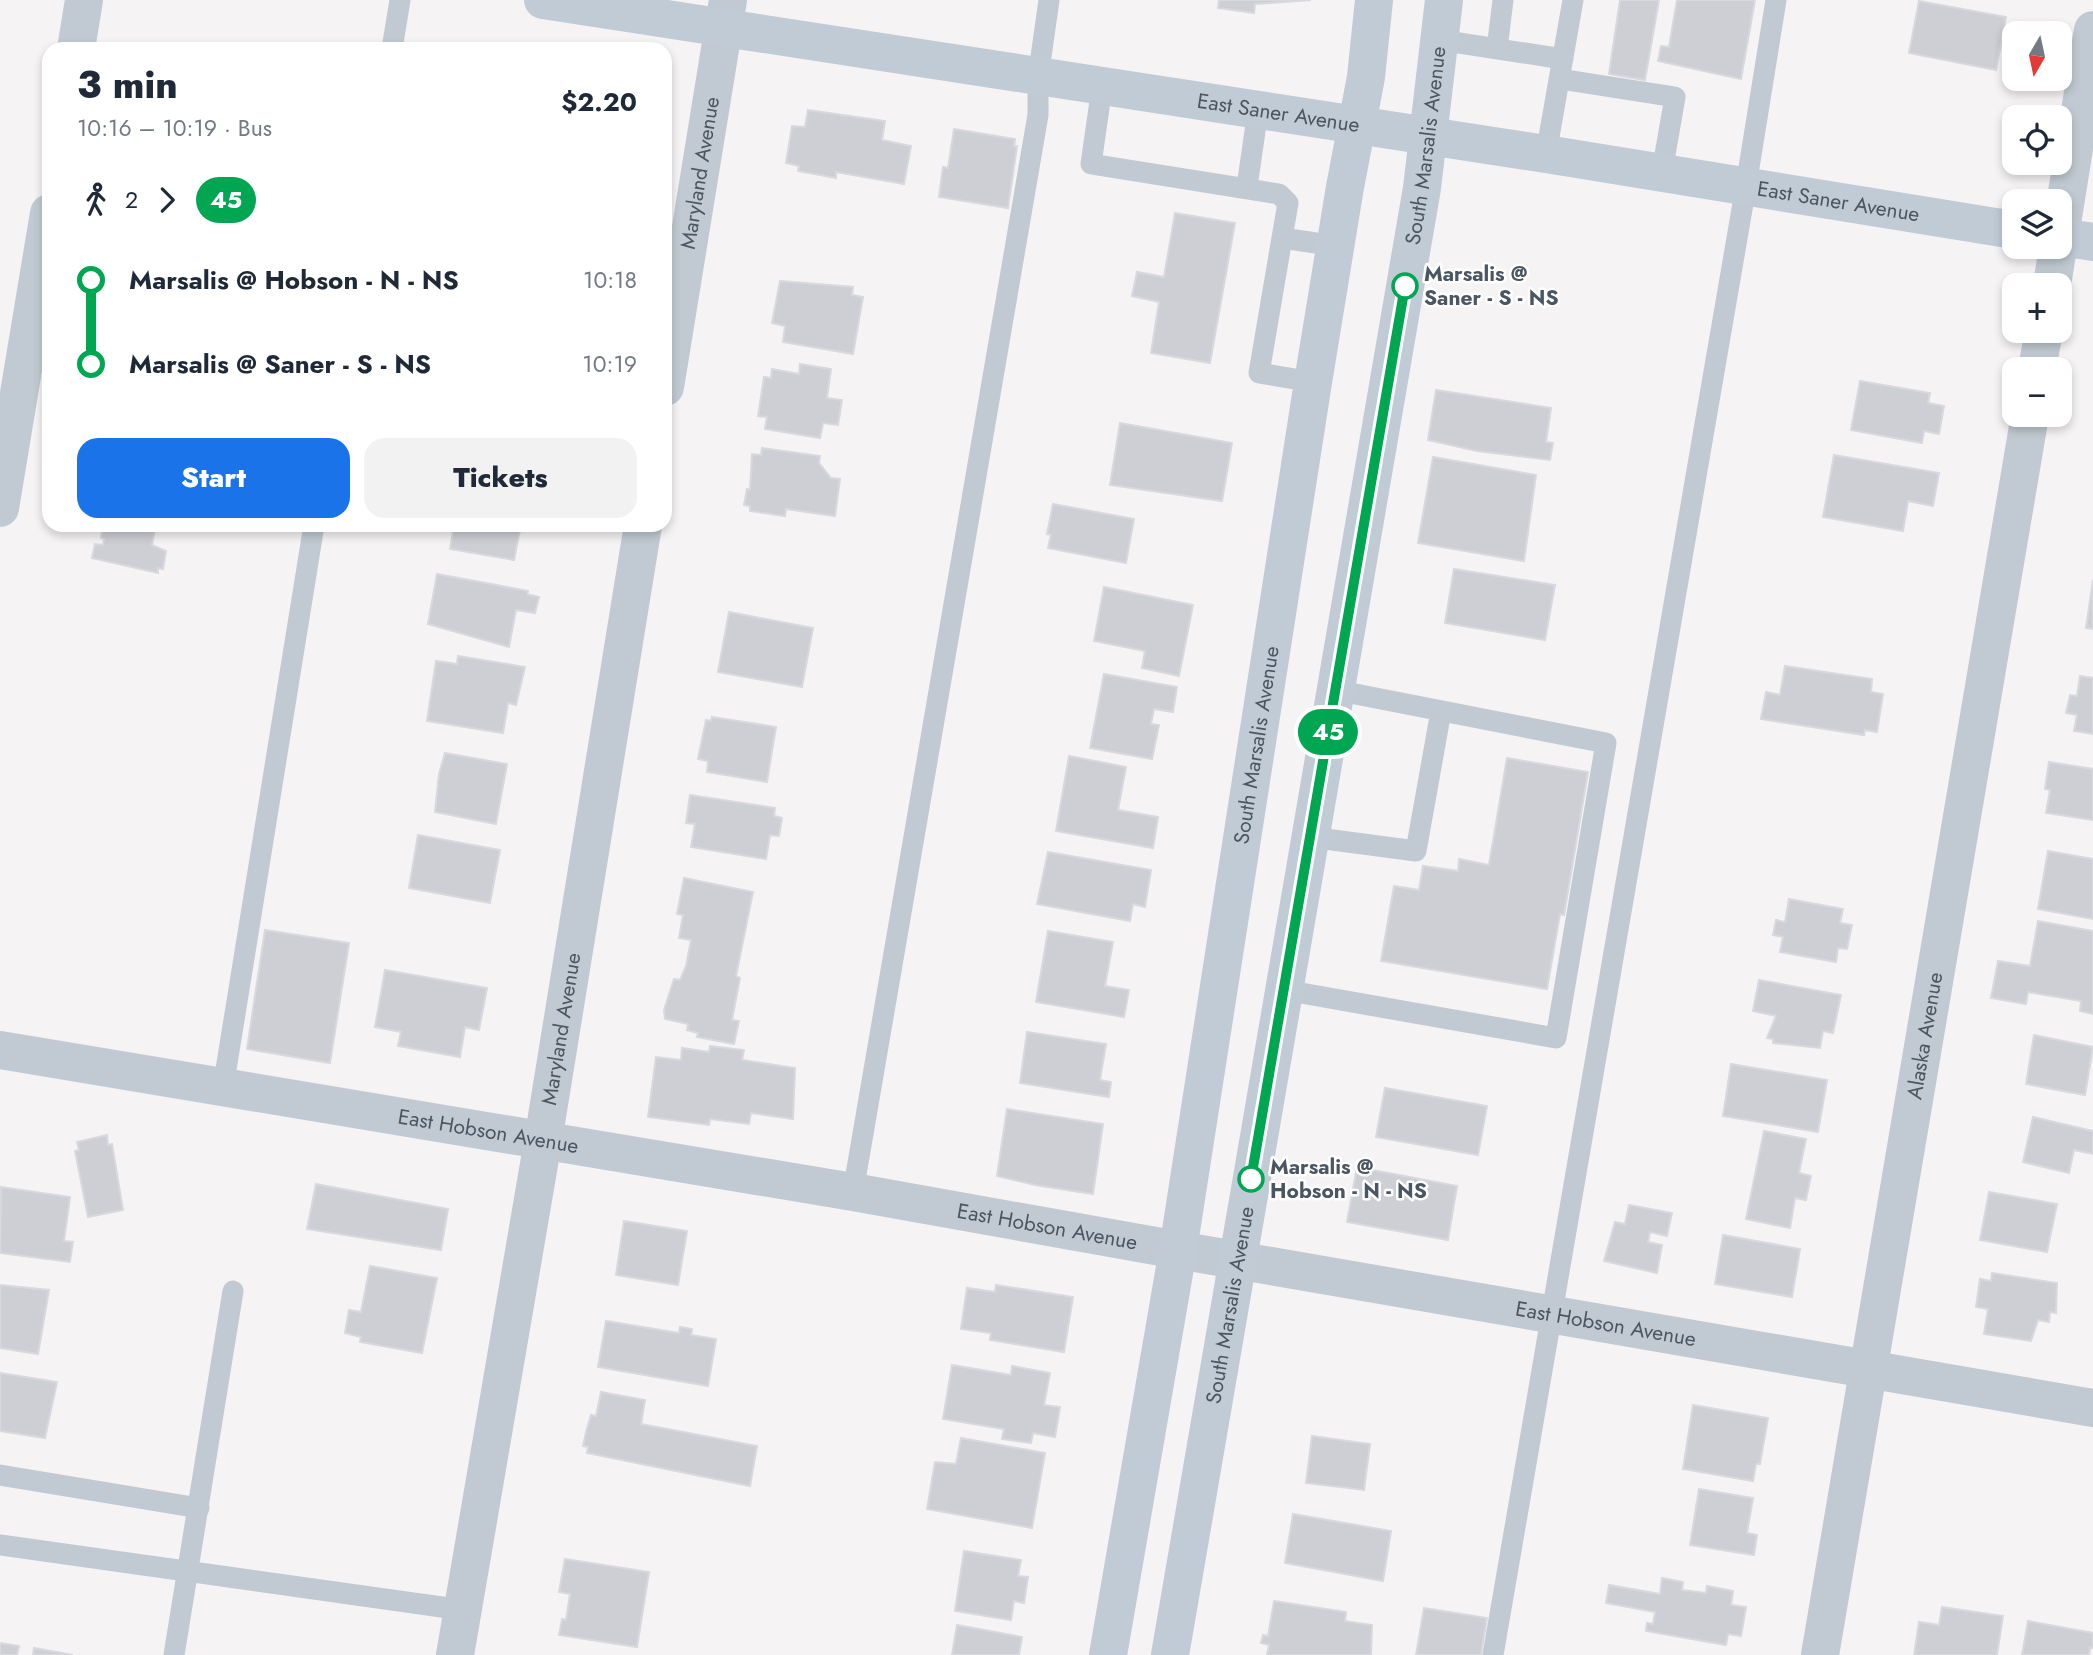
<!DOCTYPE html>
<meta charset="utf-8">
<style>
:root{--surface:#fff;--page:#f2f2f3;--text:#1f2937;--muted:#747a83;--accent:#1a73e8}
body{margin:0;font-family:Jost,sans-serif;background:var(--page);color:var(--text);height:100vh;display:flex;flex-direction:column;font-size:26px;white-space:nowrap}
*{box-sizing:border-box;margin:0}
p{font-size:23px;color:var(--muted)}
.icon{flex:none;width:38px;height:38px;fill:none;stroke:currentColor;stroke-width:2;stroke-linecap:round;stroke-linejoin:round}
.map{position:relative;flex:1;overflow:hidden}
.side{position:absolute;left:42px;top:42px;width:630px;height:490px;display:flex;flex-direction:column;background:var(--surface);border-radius:21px;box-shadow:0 4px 10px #0003}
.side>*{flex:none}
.badge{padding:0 14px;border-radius:23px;font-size:24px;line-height:46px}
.needle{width:46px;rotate:189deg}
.fabs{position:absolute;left:2002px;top:21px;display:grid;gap:14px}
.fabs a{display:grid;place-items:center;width:70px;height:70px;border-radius:14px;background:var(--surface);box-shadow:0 4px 10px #0003;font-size:35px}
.map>.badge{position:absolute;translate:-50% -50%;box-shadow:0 0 0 4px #fff}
.legs{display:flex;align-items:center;gap:10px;height:77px;padding:0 35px;font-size:23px}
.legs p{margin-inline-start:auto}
.head{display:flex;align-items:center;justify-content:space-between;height:119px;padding:0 35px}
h1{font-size:38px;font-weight:800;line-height:52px}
.action{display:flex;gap:14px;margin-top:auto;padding:14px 35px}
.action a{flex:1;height:80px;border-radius:21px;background:var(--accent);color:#fff;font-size:28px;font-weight:800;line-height:80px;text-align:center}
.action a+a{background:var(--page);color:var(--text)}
ul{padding:0 35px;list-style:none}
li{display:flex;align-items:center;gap:24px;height:84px;font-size:26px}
li i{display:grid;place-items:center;width:10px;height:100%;margin:0 9px;background:currentColor}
li i::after{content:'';width:18px;height:18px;margin:-9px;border:5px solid;border-radius:50%;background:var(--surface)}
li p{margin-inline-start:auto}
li:first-child i{background:linear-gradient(#0000 50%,currentColor 0)}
li:last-child i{background:linear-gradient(currentColor 50%,#0000 0)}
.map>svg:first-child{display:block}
</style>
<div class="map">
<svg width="2093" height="1655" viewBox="0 0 2093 1655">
<rect width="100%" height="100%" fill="#f5f3f3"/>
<!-- building -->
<path fill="#cdcfd5" stroke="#d7d9de" stroke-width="2" d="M1219 0H1311L1255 4 1254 13 1218 8Z
M1620 0H1659L1645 80 1609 74Z
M1677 0H1755L1741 79 1658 61 1661 46 1669 47Z
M1919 1 2006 17 1996 70 1909 53Z
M808 110 885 121 882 140 911 146 904 184 836 172V178L798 171 799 166 786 163 792 126 805 127Z
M954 129 1015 139 1014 146H1017L1008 208 939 197 943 167 948 168Z
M1175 213 1235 223 1210 363 1151 353 1159 302 1132 296 1137 272 1164 277Z
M780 281 853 287 852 295 863 297 853 354 783 342 785 326 772 323Z
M800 364 831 369 827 398 842 400 838 425 823 423 820 438 765 429 767 417 758 416 764 377 771 378 772 369 799 374Z
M1860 381 1930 393 1928 403 1944 406 1939 434 1924 431 1922 443 1851 430Z
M1436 390 1551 408 1546 442 1553 443 1550 460 1477 451 1428 440Z
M1120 423 1232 443 1222 501 1110 485Z
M762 448 820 456 819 463 831 478 840 479 835 516 786 509 785 516 750 511V506L744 505 747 489 750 490 752 454 761 455Z
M1834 455 1939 473 1933 506 1908 501 1903 531 1823 517Z
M1433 457 1536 475 1524 561 1418 543Z
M1053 504 1134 519 1126 563 1048 548 1051 535 1047 534Z
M103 525H156L152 545 166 551 163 569 158 568V573L92 558 95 544 103 545 104 539 101 538Z
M454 525H521L514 560 450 549Z
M1454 569 1555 585 1545 640 1445 623Z
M437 574 528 591 527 594 539 597 535 613 516 610 509 647 428 624Z
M2093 580V629L2086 628Z
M1104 587 1193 605 1179 676 1142 668 1145 651 1094 641Z
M729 612 813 628 802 687 718 672Z
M458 656 525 667 516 705 508 703 503 733 427 721 436 661 457 664Z
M1785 666 1872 679 1871 692 1883 694 1877 732 1865 730 1864 735 1761 719 1766 692 1780 695Z
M1104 674 1177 687 1173 712 1154 709 1151 724 1159 725 1152 759 1090 748Z
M2080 676 2093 678V734L2074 731 2077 715 2066 713 2070 695 2077 696Z
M712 717 776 727 767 782 707 772 708 761 698 759 706 720 711 721Z
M445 753 507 764 496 824 435 812 439 774Z
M1069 756 1126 767 1118 810 1158 817 1153 848 1056 831Z
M1507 758 1588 772 1564 915 1560 914 1547 989 1381 961 1394 886 1419 890 1423 866 1458 871 1459 859 1489 865Z
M2049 762 2093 769V820L2046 813 2050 790 2045 789Z
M690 795 775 808 774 816 782 818 779 836 770 835 766 859 691 847 695 824 686 823Z
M418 835 500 850 490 903 409 888Z
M2048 851 2093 859V919L2038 909Z
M1048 852 1151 870 1145 907 1133 904 1130 921 1037 904Z
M684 878 753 892 736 976 740 978 732 1020 739 1021 734 1044 697 1037 698 1033 687 1030 688 1024 665 1019 664 1010 674 979 680 980 686 966 691 940 679 938 683 915 677 914Z
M1789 899 1843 909 1840 923 1852 925 1847 949 1838 948 1836 962 1780 952 1783 937 1773 935 1776 920 1785 922Z
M2038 921 2093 931V1014L2080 1011 2081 1001 2028 992 2026 1004 1991 998 1998 961 2030 966Z
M265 930 349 943 330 1063 247 1049Z
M1048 931 1113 942 1105 986 1129 990 1124 1017 1036 1002Z
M385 970 487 988 479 1030 465 1027 460 1057 398 1046 401 1032 375 1027Z
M1759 980 1841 995 1833 1033 1823 1031 1820 1048 1773 1043V1039L1767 1038 1776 1016 1753 1011Z
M1027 1032 1106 1044 1100 1080 1111 1082 1109 1097 1020 1083Z
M2034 1035 2093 1047 2085 1095 2026 1084Z
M710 1046 744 1050 742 1060 795 1068 793 1119 751 1113 749 1124 710 1119 709 1125 648 1117 656 1057 681 1060 682 1048 709 1052Z
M1731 1064 1827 1080 1818 1132 1723 1116Z
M1385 1088 1487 1106 1478 1155 1376 1137Z
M1007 1109 1103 1124 1093 1194 1035 1185 997 1176Z
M2033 1117 2093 1131V1154L2074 1150 2069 1173 2023 1162Z
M1764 1131 1806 1139 1799 1173 1811 1176 1806 1200 1795 1198 1790 1228 1746 1219Z
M107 1135 108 1145 112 1144 123 1210 88 1217 75 1151 79 1150 77 1142Z
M1357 1167 1457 1186 1448 1240 1347 1222Z
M316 1184 448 1209 441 1250 307 1229Z
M1 1187 70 1197 64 1241 73 1242 70 1262 0 1253Z
M1989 1192 2057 1204 2047 1252 1980 1240Z
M1629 1205 1672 1213 1667 1236 1650 1232 1648 1242 1662 1245 1657 1273 1604 1261 1615 1222 1625 1224Z
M624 1221 687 1231 678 1285 616 1275Z
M1723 1235 1800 1249 1792 1297 1715 1284Z
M370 1266 437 1278 422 1353 360 1342 361 1337 345 1333 349 1310 361 1312Z
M1992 1273 2057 1283 2056 1313 2050 1312 2049 1322 2038 1320 2031 1341 1984 1334 1988 1309 1976 1307 1980 1279 1991 1281Z
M0 1285 49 1290 38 1354 0 1348Z
M996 1285 1073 1297 1064 1352 990 1340 991 1333 961 1329 967 1288 995 1292Z
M606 1321 679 1333 680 1327 692 1329 691 1335 716 1339 708 1386 598 1367Z
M952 1365 1011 1375 1012 1366 1050 1373 1044 1405 1060 1407 1055 1437 1033 1433 1031 1443 1002 1439 1004 1429 943 1419Z
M0 1373 57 1382 45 1438 0 1431Z
M601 1392 645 1400 641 1424 757 1446 750 1486 587 1453 588 1447 583 1446 586 1432 591 1415 596 1416Z
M1693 1405 1768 1418 1760 1464H1756L1753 1481 1683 1469Z
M1312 1436 1370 1444 1364 1490 1306 1483Z
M961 1438 1045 1453 1032 1528 927 1509 935 1462 956 1464Z
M1699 1489 1753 1498 1747 1533 1757 1535 1754 1555 1690 1545Z
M1293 1514 1391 1531 1383 1581 1285 1563Z
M964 1551 1021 1560 1018 1576 1028 1577 1024 1603 1014 1601 1011 1620 955 1611Z
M565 1559 649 1572 637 1647 559 1635 562 1619 566 1620 570 1594 559 1592Z
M1662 1578 1683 1582 1682 1590 1706 1593 1707 1586 1733 1591 1731 1605 1746 1607 1741 1636 1728 1634 1726 1645 1646 1631 1647 1623 1653 1624 1655 1612 1606 1603 1609 1585 1660 1594Z
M1274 1601 1346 1612 1345 1621 1372 1625 1371 1655H1267L1269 1645 1261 1643 1263 1635 1268 1636Z
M1942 1607 2003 1616 1997 1655H1914L1919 1622 1939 1625Z
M1424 1608 1487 1618 1481 1655H1416Z
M2028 1621 2093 1633V1648H2090L2089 1655H2022Z
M957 1625 1022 1637 1019 1655H952Z
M0 1643 19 1646 17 1655H0Z
M34 1648 73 1655H33Z"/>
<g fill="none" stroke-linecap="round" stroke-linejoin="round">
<!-- lane -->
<path stroke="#c1cad2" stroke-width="21" d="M1440 40 1563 59
M392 49 400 0
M1497 49 1503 0
M1560 79 1675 97 1662 172
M1102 87 1091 164 1279 194 1288 203 1282 238
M1546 154 1573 0
M1247 187 1258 110
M1313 382 1259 373 1282 238 1336 246
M1310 837 1416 851 1441 711
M1284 990 1556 1038 1606 743 1335 690
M223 1088 314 525
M853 1192 1038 115V78L1049 0
M0 1475 199 1508
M0 1545 463 1610
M174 1655 233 1291
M1493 1655 1746 186 1776 0"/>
<!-- street -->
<g stroke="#c1cad2" stroke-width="38">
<path d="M76 49 84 0"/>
<path d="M2060 236 2093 30"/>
<path d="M2052 285 2058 247"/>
<path d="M2037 369 2044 331"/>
<path id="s1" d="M665 387 728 0"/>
<path d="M0 508 49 213"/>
<path id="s2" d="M0 1050 853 1192 1178 1250 2093 1408"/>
<path id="s3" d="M455 1655 543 1141 643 525"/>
<path id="s4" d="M1820 1655 2030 415"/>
</g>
<!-- secondary -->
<g stroke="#c1cbd6" stroke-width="38">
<path id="s5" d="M543 0 1546 154 2014 230"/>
<path d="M2060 237 2093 242"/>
<path id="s6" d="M1108 1655 1178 1250 1313 382 1345 187 1366 77 1374 0"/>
<path id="s7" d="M1170 1655 1422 188 1444 0"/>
</g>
</g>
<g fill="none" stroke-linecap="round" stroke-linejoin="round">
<defs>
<path id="line-1" d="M1251 1179 1405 286"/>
</defs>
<!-- line-1 casing -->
<use href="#line-1" stroke="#fff" stroke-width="16"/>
<!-- line-1 -->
<use href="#line-1" stroke="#00a651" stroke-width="10"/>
</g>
<!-- markers -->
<g fill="#fff" stroke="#00a651" stroke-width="3.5">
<circle cx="1405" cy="286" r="12"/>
<circle cx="1251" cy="1179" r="12"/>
</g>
<g text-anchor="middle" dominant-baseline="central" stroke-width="5" stroke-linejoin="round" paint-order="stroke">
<!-- street labels -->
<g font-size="21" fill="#4a5661" stroke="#fff">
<text stroke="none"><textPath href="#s5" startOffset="744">East Saner Avenue</textPath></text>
<text stroke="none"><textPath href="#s7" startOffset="1531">South Marsalis Avenue</textPath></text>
<text stroke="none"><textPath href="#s1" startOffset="217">Maryland Avenue</textPath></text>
<text stroke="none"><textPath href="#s5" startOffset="1311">East Saner Avenue</textPath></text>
<text stroke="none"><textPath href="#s6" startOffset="922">South Marsalis Avenue</textPath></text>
<text stroke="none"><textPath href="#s3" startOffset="635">Maryland Avenue</textPath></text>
<text stroke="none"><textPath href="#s4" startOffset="628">Alaska Avenue</textPath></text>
<text stroke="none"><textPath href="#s2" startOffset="495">East Hobson Avenue</textPath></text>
<text stroke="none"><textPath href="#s2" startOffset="1062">East Hobson Avenue</textPath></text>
<text stroke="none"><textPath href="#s7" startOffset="355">South Marsalis Avenue</textPath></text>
<text stroke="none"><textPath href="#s2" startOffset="1629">East Hobson Avenue</textPath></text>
</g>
<!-- stop labels -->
<g font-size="21" font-weight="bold" fill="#4a5661" stroke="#fff" text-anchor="start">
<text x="1424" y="274">Marsalis @<tspan x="1424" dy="24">Saner - S - NS</tspan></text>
<text x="1270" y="1167">Marsalis @<tspan x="1270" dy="24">Hobson - N - NS</tspan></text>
</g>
</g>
</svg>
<div class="fabs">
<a><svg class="needle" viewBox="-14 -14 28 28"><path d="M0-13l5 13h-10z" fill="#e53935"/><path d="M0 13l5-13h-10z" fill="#747a83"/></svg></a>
<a><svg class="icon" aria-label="locate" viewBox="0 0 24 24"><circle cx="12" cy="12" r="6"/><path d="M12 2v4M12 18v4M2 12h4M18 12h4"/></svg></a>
<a><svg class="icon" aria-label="layers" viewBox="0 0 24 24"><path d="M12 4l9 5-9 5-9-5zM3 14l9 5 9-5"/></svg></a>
<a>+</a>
<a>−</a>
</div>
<b class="badge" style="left:1328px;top:732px;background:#00a651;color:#fff">45</b>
<section class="side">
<div class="head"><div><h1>3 min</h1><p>10:16 – 10:19 · Bus</p></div><b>$2.20</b></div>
<div class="legs"><svg class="icon" aria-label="walk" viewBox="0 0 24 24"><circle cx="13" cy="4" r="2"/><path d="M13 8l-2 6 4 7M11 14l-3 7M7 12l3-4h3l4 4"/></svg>2<svg class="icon" aria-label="forward" viewBox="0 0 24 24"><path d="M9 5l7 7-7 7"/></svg><b class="badge" style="background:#00a651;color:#fff">45</b></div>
<ul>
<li><i style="color:#00a651"></i><b>Marsalis @ Hobson - N - NS</b><p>10:18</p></li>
<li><i style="color:#00a651"></i><b>Marsalis @ Saner - S - NS</b><p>10:19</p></li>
</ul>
<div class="action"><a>Start</a><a>Tickets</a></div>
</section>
</div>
